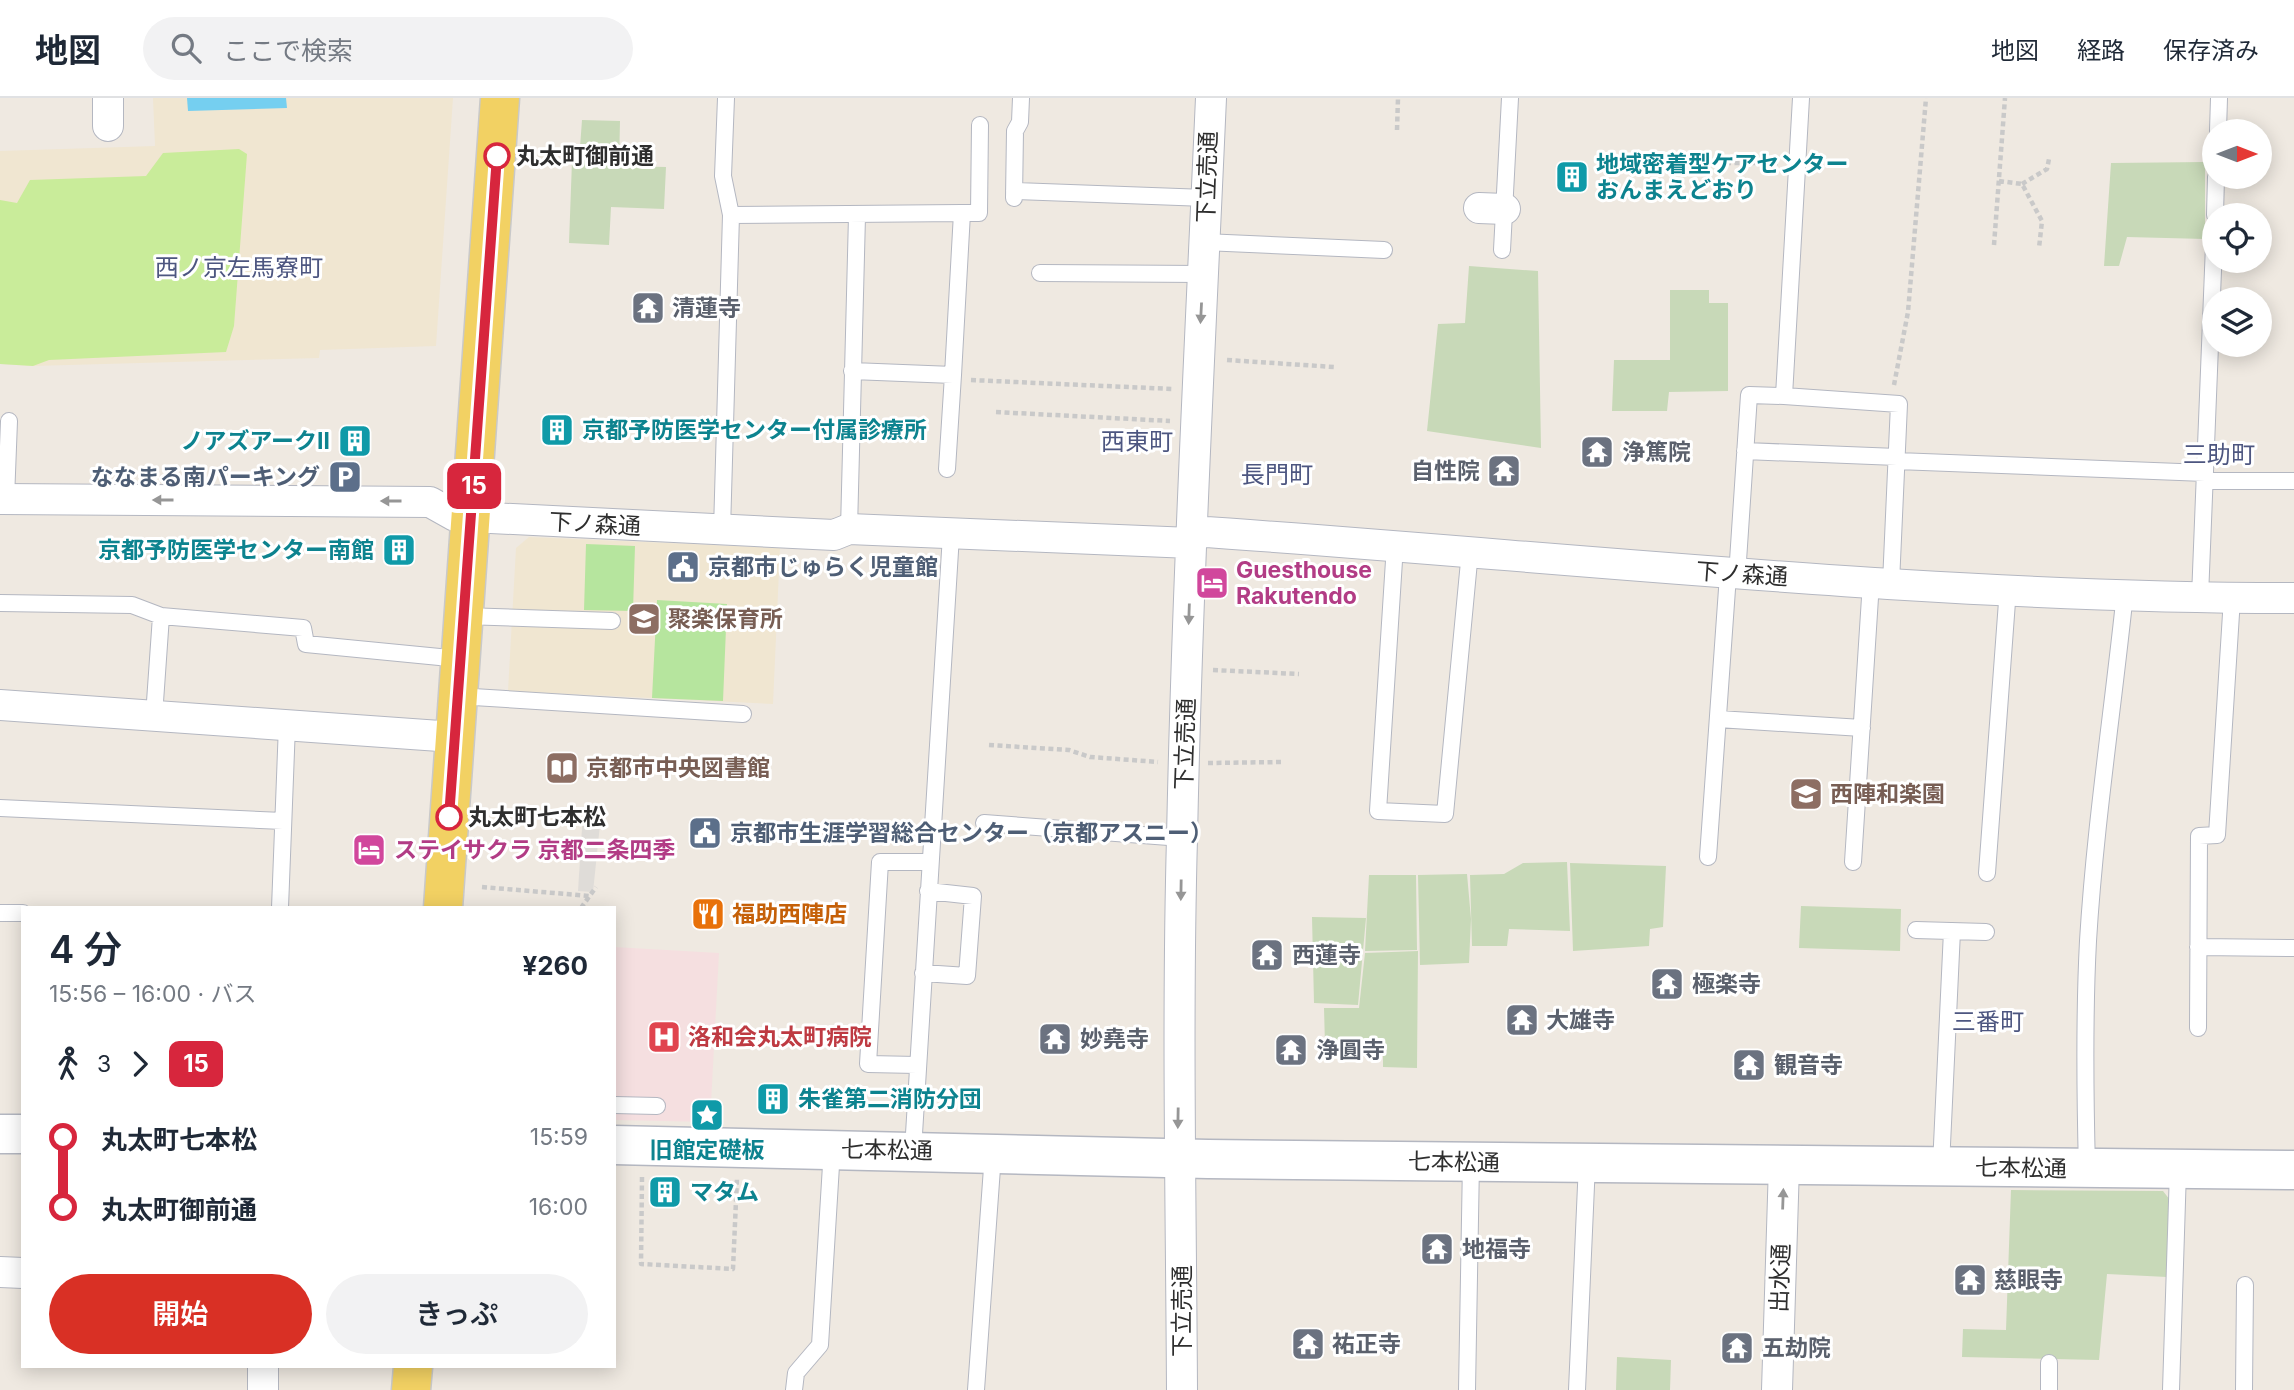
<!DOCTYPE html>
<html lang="ja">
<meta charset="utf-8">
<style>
:root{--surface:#fff;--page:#f2f2f3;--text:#1f2937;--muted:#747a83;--line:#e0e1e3;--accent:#d93025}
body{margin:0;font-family:Inter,"Noto Sans JP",sans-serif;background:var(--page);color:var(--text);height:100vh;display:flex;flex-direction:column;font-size:26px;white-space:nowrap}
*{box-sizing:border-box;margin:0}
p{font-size:23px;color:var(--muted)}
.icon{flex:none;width:38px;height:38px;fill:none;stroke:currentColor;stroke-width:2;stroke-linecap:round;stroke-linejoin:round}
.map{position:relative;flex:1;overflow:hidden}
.side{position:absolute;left:21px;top:808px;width:595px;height:462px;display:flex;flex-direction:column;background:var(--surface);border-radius:0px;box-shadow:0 4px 18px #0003}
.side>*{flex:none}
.badge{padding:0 14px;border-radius:10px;font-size:24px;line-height:46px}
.needle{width:46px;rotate:90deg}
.buttons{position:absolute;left:2202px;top:21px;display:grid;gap:14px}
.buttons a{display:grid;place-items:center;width:70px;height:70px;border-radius:50%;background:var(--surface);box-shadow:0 4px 18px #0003;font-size:35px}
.map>.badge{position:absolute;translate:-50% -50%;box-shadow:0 0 0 4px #fff}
.legs{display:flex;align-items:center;gap:10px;height:77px;padding:0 28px;font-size:23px}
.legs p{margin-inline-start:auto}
.headline{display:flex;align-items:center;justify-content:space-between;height:119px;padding:0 28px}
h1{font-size:38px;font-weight:600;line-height:52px}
.button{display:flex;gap:14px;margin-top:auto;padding:14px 28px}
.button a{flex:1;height:80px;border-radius:42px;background:var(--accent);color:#fff;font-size:28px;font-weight:600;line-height:80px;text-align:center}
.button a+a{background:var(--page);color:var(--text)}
ul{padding:0 28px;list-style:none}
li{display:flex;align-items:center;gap:24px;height:70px;font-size:26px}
li i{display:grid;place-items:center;width:10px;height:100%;margin:0 9px;background:currentColor}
li i::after{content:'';width:18px;height:18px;margin:-9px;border:5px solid;border-radius:50%;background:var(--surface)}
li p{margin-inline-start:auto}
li:first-child i{background:linear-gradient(#0000 50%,currentColor 0)}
li:last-child i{background:linear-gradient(currentColor 50%,#0000 0)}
header{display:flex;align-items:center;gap:42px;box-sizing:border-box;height:98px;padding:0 35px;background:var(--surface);border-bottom:2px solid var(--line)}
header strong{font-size:33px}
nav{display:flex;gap:38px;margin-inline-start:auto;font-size:24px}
.search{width:490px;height:63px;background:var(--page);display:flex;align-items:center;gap:18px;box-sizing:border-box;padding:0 24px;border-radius:38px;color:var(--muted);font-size:26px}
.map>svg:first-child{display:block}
</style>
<header>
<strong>地図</strong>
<div class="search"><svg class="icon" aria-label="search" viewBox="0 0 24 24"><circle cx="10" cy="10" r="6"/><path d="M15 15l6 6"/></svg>ここで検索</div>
<nav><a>地図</a><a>経路</a><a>保存済み</a></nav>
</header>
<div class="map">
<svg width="2294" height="1292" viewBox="0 0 2294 1292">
<rect width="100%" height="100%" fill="#efe9e1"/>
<!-- education -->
<path fill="#f0e6d1" d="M153 0H453L436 248 320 252 319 260 33 268 0 266V53L155 48Z
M529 439 780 450 773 606 508 593 516 450Z"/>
<!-- medical -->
<path fill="#f5dfe0" d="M614 849 719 855 710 1024 614 1022Z"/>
<!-- green -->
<path fill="#b6e59e" d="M586 446 635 448 633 513 584 512Z
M657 502 727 506 723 603 652 600Z"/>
<!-- cemetery -->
<path fill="#c8d9b8" d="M582 22 620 23 619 68 666 69 664 111 611 109 609 147 569 145 572 63H579Z
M2205 64V141L2127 139 2119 168H2104L2111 65Z
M1469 168 1538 173 1541 350 1427 333 1438 226 1465 225Z
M1670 192H1709V205H1728V293L1669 294 1667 313H1612L1614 262H1670Z
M1567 764 1570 833 1509 831 1507 848H1472L1470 777 1504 776 1523 765Z
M1570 765 1666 768 1663 829 1650 831 1649 848 1573 853Z
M1467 776 1471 821 1469 865 1420 867 1418 777Z
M1369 777H1416L1417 852 1365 853Z
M1801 808 1901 811 1900 853 1799 850Z
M1312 819 1366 820 1358 907 1314 905Z
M1418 853 1417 970 1383 969V948L1325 947 1324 910H1359L1365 855Z
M2011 1092 2163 1093 2170 1102 2167 1179 2107 1176 2099 1262 1962 1259 1963 1231 2006 1232Z
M1617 1259 1671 1262 1670 1292H1616Z"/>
<!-- pitch -->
<path fill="#c9ec9a" d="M239 51 247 56 234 228 226 254 49 262 33 268 0 266V102L17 105 30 82 146 78 163 55Z"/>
<!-- plaza -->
<path fill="#dfdcd8" d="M583 715 601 717 593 794 578 793Z"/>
<!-- water -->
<path fill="#75cff0" d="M187 0H286L287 10 188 13Z"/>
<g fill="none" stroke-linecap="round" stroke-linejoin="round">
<defs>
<path id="service" d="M1801 0 1784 298 1899 306 1891 485
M2218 33 2219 0
M1014 93 1206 100
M1014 100 1015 33 1020 24 1021 0
M962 115H979L980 27
M731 117 962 115 953 277 852 273
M2215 117 2216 79
M1204 144 1384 152
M1502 152 1510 0
M1040 175 1203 176
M1745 353 1897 359
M1897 363 2205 375
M947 371 953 277
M2205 383H2294
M6 401 9 323
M849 431 857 118
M722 432 731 117 723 78 726 0
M1395 447 1378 713 1445 716 1470 453
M1737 478 1749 297 1784 298
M2200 499 2214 147
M0 505 132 507 161 518 303 530 306 546 460 561
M463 518 612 523
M457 598 743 616
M154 618 161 518
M1718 621 1862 630
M0 710 283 723
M984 725 1182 740
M1708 759 1728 477
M1853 764 1871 484
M1987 775 2008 490
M280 810 287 627
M0 815H23
M1916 832 1986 834
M2198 849 2294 850
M923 875 967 878 973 798 928 793
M2198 930 2199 738 2217 737 2232 500
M917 967 868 966 880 764H930
M614 1007 657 1008
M913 1052 951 437
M1941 1068 1952 833
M2087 1071C2085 995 2084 919 2088 843 2095 727 2113 611 2125 495
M794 1292 796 1275 820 1247 832 1051
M976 1292 993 1056
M1467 1292 1471 1064
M1577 1292 1587 1065
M2049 1292V1265
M2171 1292 2178 1072
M2244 1292 2245 1187"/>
<path id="minor" d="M108 0V28
M1479 110 1505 111
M0 401 430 404 455 418 471 419 834 437 849 431 1191 445
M1192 433C1559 458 1926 500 2294 500
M0 607 454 639
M0 1174 23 1175
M263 1292V1269
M1182 1292C1181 1108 1177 924 1182 740 1187 493 1200 247 1211 0
M1777 1292 1784 1067"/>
<path id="tertiary" d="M0 1036H23
M614 1047 1208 1061 2294 1072"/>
<path id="primary" d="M443 810 500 0
M411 1292 413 1269"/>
</defs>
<!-- service casing -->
<use href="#service" stroke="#b4b7c1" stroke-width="18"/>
<!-- minor casing -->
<use href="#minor" stroke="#b4b7c1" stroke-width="32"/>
<!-- tertiary casing -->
<use href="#tertiary" stroke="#b4b7c1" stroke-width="41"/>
<!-- primary casing -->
<use href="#primary" stroke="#c9c9c9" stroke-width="41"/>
<!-- path -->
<path stroke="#c9c9c9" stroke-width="4.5" stroke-dasharray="5 3.5" stroke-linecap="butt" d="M1397 32 1398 0
M1726 65H1778
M1999 83 2022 86 2042 123 2039 150
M2022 86 2047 71 2049 61
M1994 147 2005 0
M1227 262 1334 269
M971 282 1172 291
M1894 287 1908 214 1926 0
M996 314 1170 323
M1213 572 1299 576
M989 647 1069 652 1090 659 1158 664
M1208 665 1283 664
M482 789 590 798
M581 810 596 789
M642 1079 641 1166 733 1171 737 1080"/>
<!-- service -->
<use href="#service" stroke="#fff" stroke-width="16"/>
<!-- minor -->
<use href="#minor" stroke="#fff" stroke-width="30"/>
<!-- tertiary -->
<use href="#tertiary" stroke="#fff" stroke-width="38"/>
<!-- primary -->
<use href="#primary" stroke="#f2d163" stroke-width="38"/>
</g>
<!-- one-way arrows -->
<defs><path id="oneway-solid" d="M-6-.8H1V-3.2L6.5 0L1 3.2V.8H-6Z" transform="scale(1.75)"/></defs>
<g fill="#969696">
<use href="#oneway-solid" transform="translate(1201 215) rotate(93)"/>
<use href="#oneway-solid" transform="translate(163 402) rotate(-180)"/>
<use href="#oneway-solid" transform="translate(391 403) rotate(-180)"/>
<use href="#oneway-solid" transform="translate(1189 516) rotate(92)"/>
<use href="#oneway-solid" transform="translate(1181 792) rotate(91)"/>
<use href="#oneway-solid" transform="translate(1178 1020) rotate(91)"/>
<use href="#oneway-solid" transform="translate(1783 1101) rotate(-88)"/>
</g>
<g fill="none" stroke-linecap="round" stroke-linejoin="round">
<defs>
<path id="line-1" d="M449 719 497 58"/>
</defs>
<!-- line-1 casing -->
<use href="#line-1" stroke="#fff" stroke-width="16"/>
<!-- line-1 -->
<use href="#line-1" stroke="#d7263d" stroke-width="10"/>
</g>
<!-- icons -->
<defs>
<symbol id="building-square" viewBox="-11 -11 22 22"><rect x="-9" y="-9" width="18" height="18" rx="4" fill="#0f9aa8" stroke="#fff"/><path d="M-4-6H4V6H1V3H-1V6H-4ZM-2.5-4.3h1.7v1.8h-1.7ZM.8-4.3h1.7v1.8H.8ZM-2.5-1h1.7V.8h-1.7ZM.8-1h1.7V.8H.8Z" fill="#fff"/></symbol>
<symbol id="temple-square" viewBox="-11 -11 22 22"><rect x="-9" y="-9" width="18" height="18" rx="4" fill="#6b7280" stroke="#fff"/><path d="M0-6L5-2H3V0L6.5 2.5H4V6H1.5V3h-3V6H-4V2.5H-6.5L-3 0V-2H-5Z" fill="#fff"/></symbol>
<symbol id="parking-square" viewBox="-11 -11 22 22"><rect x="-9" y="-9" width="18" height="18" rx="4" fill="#5c6f8a" stroke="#fff"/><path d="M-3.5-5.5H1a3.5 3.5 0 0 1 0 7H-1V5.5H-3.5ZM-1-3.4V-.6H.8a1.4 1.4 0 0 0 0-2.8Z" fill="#fff"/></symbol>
<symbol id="civic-square" viewBox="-11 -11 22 22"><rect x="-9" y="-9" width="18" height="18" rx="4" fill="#5c6f8a" stroke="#fff"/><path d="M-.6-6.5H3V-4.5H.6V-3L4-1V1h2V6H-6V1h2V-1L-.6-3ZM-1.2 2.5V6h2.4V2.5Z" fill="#fff"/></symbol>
<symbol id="hotel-square" viewBox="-11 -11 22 22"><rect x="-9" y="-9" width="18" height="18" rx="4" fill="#d1479c" stroke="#fff"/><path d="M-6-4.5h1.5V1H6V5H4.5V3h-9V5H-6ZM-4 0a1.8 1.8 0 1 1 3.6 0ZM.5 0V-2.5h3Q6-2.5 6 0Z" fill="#fff"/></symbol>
<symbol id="school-square" viewBox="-11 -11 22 22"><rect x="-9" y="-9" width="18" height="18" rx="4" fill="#8d6e63" stroke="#fff"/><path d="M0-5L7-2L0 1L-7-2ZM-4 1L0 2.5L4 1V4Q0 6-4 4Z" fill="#fff"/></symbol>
<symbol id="library-square" viewBox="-11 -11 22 22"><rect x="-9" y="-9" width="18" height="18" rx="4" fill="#8d6e63" stroke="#fff"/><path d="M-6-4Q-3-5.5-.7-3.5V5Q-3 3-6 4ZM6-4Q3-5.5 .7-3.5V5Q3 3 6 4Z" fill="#fff"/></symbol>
<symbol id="restaurant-square" viewBox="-11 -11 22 22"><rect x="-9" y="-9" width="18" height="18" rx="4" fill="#e8710a" stroke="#fff"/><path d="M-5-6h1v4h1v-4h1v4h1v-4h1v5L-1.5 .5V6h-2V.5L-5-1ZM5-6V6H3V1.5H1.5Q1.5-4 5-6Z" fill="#fff"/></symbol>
<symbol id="hospital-square" viewBox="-11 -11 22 22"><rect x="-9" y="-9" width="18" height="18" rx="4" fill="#e0444e" stroke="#fff"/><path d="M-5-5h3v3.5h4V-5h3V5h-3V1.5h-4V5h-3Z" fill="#fff"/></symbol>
<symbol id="sight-square" viewBox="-11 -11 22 22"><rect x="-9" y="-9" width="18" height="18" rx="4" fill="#0f9aa8" stroke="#fff"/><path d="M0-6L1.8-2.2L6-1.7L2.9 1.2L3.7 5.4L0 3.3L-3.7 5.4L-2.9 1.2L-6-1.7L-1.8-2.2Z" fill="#fff"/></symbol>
</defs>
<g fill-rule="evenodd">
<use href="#building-square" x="1553" y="60" width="38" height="38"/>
<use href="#temple-square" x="629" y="191" width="38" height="38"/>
<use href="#building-square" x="538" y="313" width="38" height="38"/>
<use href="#building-square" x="336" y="324" width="38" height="38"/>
<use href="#temple-square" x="1578" y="335" width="38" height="38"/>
<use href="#temple-square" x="1485" y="354" width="38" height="38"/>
<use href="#parking-square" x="326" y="360" width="38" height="38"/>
<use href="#building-square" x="380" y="433" width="38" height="38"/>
<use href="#civic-square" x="664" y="450" width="38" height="38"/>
<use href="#hotel-square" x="1193" y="466" width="38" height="38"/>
<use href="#school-square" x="625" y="502" width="38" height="38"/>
<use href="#library-square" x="543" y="651" width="38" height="38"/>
<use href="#school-square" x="1787" y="677" width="38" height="38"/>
<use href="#civic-square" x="686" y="716" width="38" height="38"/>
<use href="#hotel-square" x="350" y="733" width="38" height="38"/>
<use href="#restaurant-square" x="689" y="797" width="38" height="38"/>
<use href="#temple-square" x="1248" y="838" width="38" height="38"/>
<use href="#temple-square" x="1648" y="867" width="38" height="38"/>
<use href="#temple-square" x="1503" y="903" width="38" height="38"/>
<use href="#hospital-square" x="645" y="920" width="38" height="38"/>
<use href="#temple-square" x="1036" y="922" width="38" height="38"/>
<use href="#temple-square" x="1272" y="933" width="38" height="38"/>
<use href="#temple-square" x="1730" y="948" width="38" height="38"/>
<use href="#building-square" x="754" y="982" width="38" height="38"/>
<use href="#sight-square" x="688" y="998" width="38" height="38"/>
<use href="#building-square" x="646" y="1075" width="38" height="38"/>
<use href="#temple-square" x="1418" y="1132" width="38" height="38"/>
<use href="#temple-square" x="1951" y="1163" width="38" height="38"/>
<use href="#temple-square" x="1289" y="1227" width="38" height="38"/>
<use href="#temple-square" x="1718" y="1231" width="38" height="38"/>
</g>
<!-- markers -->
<g fill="#fff" stroke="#d7263d" stroke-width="3.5">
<circle cx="497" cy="58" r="12"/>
<circle cx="449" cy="719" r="12"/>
</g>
<g text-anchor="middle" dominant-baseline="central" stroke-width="6" stroke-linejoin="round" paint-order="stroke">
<!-- stop labels -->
<g font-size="23" font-weight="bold" fill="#2e2e2e" stroke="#fff" text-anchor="start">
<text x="516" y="58">丸太町御前通</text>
<text x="468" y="719">丸太町七本松</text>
</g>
<!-- culture labels -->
<g font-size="23" font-weight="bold" fill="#0d838f" stroke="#fff" text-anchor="start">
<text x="1596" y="66">地域密着型ケアセンター<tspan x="1596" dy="26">おんまえどおり</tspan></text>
<text x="582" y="332">京都予防医学センター付属診療所</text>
<text x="330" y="343" text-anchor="end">ノアズアークⅡ</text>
<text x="374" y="452" text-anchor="end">京都予防医学センター南館</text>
<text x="798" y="1001">朱雀第二消防分団</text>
<text x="707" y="1052" text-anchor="middle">旧館定礎板</text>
<text x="690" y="1094">マタム</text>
</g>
<!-- street labels -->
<g font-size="23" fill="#2e2e2e" stroke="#fff">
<text transform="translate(1207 79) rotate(-88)">下立売通</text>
<text transform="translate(595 426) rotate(3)">下ノ森通</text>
<text transform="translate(1742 476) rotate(4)">下ノ森通</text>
<text transform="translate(1185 646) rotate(-88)">下立売通</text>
<text transform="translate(887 1052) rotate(1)">七本松通</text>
<text transform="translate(1454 1064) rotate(1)">七本松通</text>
<text transform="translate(2021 1070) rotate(1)">七本松通</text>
<text transform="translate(1780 1180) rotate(-88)">出水通</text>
<text transform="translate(1182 1213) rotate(-90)">下立売通</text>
</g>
<!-- worship labels -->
<g font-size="23" font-weight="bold" fill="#5b616d" stroke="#fff" text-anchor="start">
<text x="672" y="210">清蓮寺</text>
<text x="1622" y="354">浄篤院</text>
<text x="1480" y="373" text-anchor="end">自性院</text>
<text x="1292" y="857">西蓮寺</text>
<text x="1692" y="886">極楽寺</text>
<text x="1546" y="922">大雄寺</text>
<text x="1080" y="941">妙堯寺</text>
<text x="1316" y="952">浄圓寺</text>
<text x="1774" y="967">観音寺</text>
<text x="1462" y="1151">地福寺</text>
<text x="1994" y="1182">慈眼寺</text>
<text x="1332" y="1246">祐正寺</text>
<text x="1762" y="1250">五劫院</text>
</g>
<!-- service labels -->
<g font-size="23" font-weight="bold" fill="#4e5e75" stroke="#fff" text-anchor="start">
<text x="320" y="379" text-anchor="end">ななまる南パーキング</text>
<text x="708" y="469">京都市じゅらく児童館</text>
<text x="730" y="735">京都市生涯学習総合センター（京都アスニー）</text>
</g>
<!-- hotel labels -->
<g font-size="23" font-weight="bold" fill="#b23c85" stroke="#fff" text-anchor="start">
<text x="1236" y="472">Guesthouse<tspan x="1236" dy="26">Rakutendo</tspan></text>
<text x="394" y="752">ステイサクラ 京都二条四季</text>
</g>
<!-- education labels -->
<g font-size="23" font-weight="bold" fill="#785e54" stroke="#fff" text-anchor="start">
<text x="668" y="521">聚楽保育所</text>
<text x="586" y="670">京都市中央図書館</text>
<text x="1830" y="696">西陣和楽園</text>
</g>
<!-- food labels -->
<g font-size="23" font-weight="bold" fill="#c56008" stroke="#fff" text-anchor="start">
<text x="732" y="816">福助西陣店</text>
</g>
<!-- health labels -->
<g font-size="23" font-weight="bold" fill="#be3a42" stroke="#fff" text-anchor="start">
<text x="688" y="939">洛和会丸太町病院</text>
</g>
<!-- neighbourhood labels -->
<g font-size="24" fill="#4d5680" stroke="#fff">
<text x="239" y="169">西ノ京左馬寮町</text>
<text x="1137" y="343">西東町</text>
<text x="2219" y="356">三助町</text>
<text x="1277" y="376">長門町</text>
<text x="1988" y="923">三番町</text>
</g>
</g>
</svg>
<div class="buttons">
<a><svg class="needle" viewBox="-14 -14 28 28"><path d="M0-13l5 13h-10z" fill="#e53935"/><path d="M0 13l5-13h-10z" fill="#747a83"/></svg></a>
<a><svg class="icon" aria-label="locate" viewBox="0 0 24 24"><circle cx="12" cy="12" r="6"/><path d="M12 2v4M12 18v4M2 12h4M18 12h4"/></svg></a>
<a><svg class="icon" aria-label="layers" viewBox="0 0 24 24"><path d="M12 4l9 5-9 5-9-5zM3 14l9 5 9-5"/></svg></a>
</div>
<b class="badge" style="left:474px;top:388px;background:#d7263d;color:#fff">15</b>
<section class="side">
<div class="headline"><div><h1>4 分</h1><p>15:56 – 16:00 · バス</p></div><b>¥260</b></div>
<div class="legs"><svg class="icon" aria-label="walk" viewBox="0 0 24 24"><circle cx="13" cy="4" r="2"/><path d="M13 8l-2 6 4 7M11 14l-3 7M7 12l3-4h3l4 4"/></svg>3<svg class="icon" aria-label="forward" viewBox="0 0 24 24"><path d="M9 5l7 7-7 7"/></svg><b class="badge" style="background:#d7263d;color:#fff">15</b></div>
<ul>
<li><i style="color:#d7263d"></i><b>丸太町七本松</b><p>15:59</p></li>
<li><i style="color:#d7263d"></i><b>丸太町御前通</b><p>16:00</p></li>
</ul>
<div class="button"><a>開始</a><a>きっぷ</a></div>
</section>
</div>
